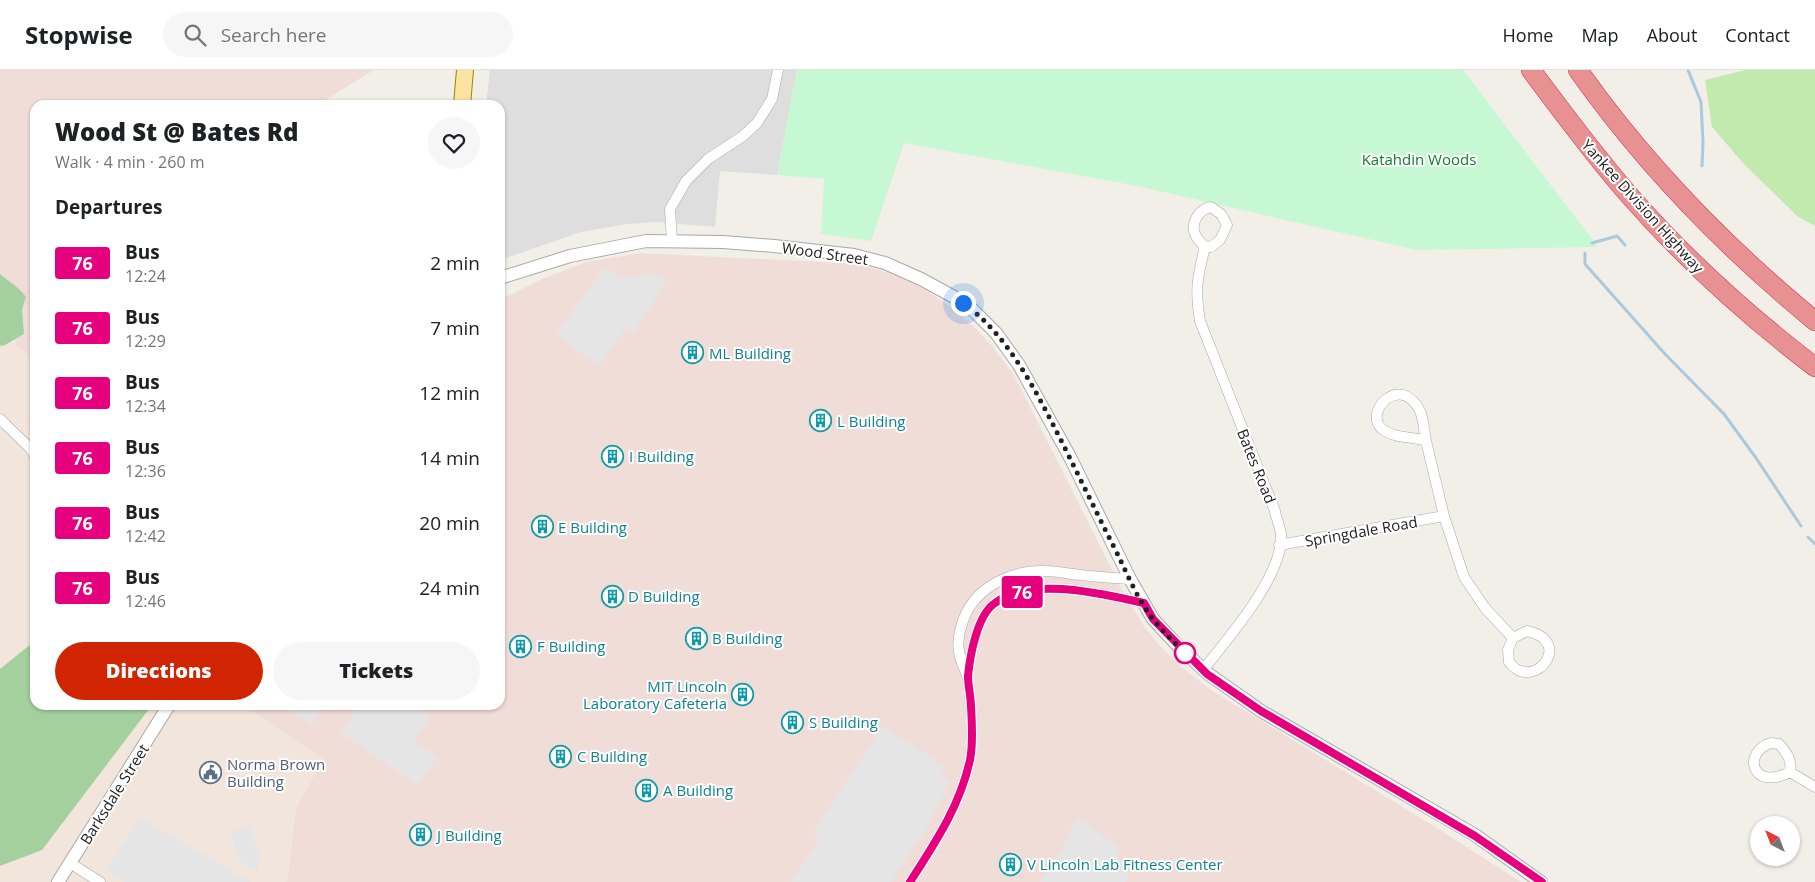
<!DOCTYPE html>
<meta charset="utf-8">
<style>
:root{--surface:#fff;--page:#f6f6f6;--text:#202124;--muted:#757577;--line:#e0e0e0;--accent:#d02402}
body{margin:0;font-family:"Open Sans",sans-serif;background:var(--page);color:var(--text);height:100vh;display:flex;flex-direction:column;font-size:19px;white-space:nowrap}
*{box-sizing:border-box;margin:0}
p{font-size:16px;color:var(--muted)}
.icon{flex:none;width:28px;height:28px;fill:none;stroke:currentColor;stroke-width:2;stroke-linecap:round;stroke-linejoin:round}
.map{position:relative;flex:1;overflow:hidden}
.drawer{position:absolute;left:30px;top:30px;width:475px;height:610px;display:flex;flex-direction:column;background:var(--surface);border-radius:15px;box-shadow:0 1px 4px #0004}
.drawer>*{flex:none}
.badge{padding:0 10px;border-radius:4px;font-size:18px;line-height:32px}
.needle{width:32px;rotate:318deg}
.controls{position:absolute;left:1750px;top:746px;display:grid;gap:10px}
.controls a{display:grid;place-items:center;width:50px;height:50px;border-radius:50%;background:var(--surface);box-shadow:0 1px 4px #0004;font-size:25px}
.you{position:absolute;width:25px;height:25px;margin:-12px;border:4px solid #fff;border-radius:50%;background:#1a73e8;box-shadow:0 0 0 8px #1a73e833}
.map>.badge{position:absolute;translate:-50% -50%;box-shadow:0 0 0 2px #fff}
h2{padding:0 25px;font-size:19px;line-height:45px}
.round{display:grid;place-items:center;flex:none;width:52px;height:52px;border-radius:26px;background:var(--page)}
.summary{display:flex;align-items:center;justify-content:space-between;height:85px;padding:0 25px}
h1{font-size:24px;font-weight:800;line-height:38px}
.action{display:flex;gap:10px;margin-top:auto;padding:10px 25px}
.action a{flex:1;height:58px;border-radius:30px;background:var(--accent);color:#fff;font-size:20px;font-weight:800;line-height:58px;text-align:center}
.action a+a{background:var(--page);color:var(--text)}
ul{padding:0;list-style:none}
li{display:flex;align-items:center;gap:15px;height:65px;padding:0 25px}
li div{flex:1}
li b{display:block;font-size:19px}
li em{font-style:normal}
li .badge{min-width:55px;font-weight:700;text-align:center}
header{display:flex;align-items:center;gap:30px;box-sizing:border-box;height:70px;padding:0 25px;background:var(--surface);border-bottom:1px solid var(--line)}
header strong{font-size:24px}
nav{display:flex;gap:28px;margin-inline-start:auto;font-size:18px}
.search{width:350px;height:45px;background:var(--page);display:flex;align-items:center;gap:12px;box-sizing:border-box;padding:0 18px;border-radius:28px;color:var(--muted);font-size:19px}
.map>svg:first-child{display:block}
</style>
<header>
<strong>Stopwise</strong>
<div class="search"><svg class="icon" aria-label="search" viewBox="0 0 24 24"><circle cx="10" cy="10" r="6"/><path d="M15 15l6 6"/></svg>Search here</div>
<nav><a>Home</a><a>Map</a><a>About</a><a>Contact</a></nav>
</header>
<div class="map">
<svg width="1815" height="812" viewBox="0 0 1815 812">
<rect width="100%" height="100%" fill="#f1efe8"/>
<!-- residential -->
<path fill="#dfdede" d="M490 0H797L777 105 720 101 715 157 658 152 627 154 581 162 500 190V35H486Z"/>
<!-- commercial -->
<path fill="#f1ddd7" d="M0 0H374L317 35H35V290L16 275 0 219Z
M641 183 860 194 904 208 924 219 949 236 973 256 992 276 1014 305 1122 520 1143 555 1160 576 1180 596 1211 620 1434 756 1521 812H287L296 738 323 689 243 635H500V230L542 209 586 192Z"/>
<!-- military -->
<path fill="#f2e5db" d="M0 262 35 290V635H243L323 689 296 738 287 812H0Z"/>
<!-- grass -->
<path fill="#c2eaaf" d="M1746 0H1815V156L1797 146 1743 93 1712 57 1705 10Z"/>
<!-- forest -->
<path fill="#a3d09d" d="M0 204C9 212 19 217 26 227L22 240 24 264 5 275 0 276Z
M35 571V635H152L42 780 0 796V599Z"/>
<!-- park -->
<path fill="#c6f9d3" d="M797 0H1463L1598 177 1417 180 1137 116 904 73 871 171 821 164 824 109 777 105Z"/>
<!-- parking -->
<path fill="#e5e5e5" d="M605 197 622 207 657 204 667 210 633 263 625 258 599 297 556 264Z
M289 635H323L312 655 287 639Z
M360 635H412L430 647 414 671 437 687 418 715 341 663Z
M883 656 945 697 940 708 950 709 925 761 891 812H791L820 769 812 763Z
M140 747 251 812H125L106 800Z
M1076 747 1120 778 1116 785 1128 802 1126 812H1040L1062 779Z
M250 756 256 777 260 782 257 802 243 794 237 786 231 761Z"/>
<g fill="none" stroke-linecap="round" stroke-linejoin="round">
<!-- stream -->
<path stroke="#a9c9de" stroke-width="3" d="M1688 0 1701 32 1703 72 1702 96
M1592 173 1617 166 1625 175
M1585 183V194L1665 284 1724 344 1756 388 1801 456
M1808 467 1815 474"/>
<defs>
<path id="minor" d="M672 171 670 139 686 111 708 89 743 66 757 53 772 29 778 0
M0 349 30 378 35 386
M1444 446 1464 507 1485 538 1513 568 1508 580 1509 592C1512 595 1515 599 1518 600 1542 612 1570 570 1527 561L1513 568
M1279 475 1444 446 1426 371C1412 366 1395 369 1382 359 1363 342 1400 302 1420 341 1424 350 1424 362 1426 371
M1203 600C1228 568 1284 505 1281 464 1280 456 1276 448 1275 441L1200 251C1195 221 1197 209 1204 181V176L1211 177 1220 170 1227 155 1221 144 1211 137C1199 139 1189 154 1196 166 1198 170 1201 173 1204 176
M968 607C957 585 955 572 964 548 977 516 1012 500 1045 501 1057 501 1069 504 1080 505 1097 507 1113 508 1130 509
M1771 673 1779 674C1787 683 1792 690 1790 702 1751 722 1742 682 1771 673Z
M1790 702 1815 717
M70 793 100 812
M910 812C935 773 960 736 970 690 973 674 972 653 971 637 971 627 968 616 968 606 970 586 977 545 995 533 1033 506 1102 524 1144 533"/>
<path id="tertiary" d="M500 208 570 186 646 171 723 172 774 176 854 185 885 193 921 209 954 227 972 239 996 263 1019 295 1070 387 1130 509 1153 549 1178 576 1207 603 1261 641 1475 765 1541 812
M58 812 169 635"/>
<path id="primary" d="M462 35 465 0"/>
<path id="motorway" d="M1531 0C1563 43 1594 85 1629 125 1685 189 1748 246 1815 297
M1578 0C1645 95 1725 177 1815 251"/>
</defs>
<!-- minor casing -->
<use href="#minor" stroke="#a8a8a8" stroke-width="11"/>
<!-- tertiary casing -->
<use href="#tertiary" stroke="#a8a8a8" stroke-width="14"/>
<!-- primary casing -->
<use href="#primary" stroke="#9c8301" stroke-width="18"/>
<!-- motorway casing -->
<use href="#motorway" stroke="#da2948" stroke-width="20"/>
<!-- minor -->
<use href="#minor" stroke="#fff" stroke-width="10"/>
<!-- tertiary -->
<use href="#tertiary" stroke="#fff" stroke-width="12"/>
<!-- primary -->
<use href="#primary" stroke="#fbe4a2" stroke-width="16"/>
<!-- motorway -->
<use href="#motorway" stroke="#e79192" stroke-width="19"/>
</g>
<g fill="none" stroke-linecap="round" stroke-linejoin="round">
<defs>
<path id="line" d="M910 812C935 773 960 736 970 690 973 675 972 652 971 637 971 627 968 616 968 606 970 586 977 545 995 533 1032 506 1102 524 1144 533L1153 549 1207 604 1261 641 1475 766 1542 812"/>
</defs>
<!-- line casing -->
<use href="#line" stroke="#fff" stroke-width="11"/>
<!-- line -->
<use href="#line" stroke="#e6007e" stroke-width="8"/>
<!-- walk -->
<path stroke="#212121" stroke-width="5" stroke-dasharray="0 9" d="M963 233C1000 259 1025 301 1046 341 1071 389 1094 438 1119 487 1129 508 1139 532 1154 550 1165 564 1178 576 1191 588L1185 583"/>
</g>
<!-- icons -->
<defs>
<symbol id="building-ring" viewBox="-11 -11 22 22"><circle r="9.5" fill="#fff" stroke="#0f9aa8" stroke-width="1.5"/><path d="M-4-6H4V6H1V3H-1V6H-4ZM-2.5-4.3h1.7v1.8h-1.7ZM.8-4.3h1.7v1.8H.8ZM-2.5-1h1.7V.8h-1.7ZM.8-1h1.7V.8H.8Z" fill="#0f9aa8"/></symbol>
<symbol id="civic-ring" viewBox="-11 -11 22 22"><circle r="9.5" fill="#fff" stroke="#5c6f8a" stroke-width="1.5"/><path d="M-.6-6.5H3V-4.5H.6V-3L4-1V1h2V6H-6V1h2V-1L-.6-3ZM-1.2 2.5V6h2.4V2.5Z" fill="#5c6f8a"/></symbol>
</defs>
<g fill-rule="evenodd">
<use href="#building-ring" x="680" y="270" width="25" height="25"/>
<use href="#building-ring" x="808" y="338" width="25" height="25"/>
<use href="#building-ring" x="600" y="374" width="25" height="25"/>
<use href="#building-ring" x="530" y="444" width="25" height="25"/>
<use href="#building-ring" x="600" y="514" width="25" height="25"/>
<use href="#building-ring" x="684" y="556" width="25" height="25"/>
<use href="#building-ring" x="508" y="564" width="25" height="25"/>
<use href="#building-ring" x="730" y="612" width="25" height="25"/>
<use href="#building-ring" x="780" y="640" width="25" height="25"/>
<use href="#building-ring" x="548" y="674" width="25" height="25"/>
<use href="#civic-ring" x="198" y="690" width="25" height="25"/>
<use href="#building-ring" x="634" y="708" width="25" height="25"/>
<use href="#building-ring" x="408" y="752" width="25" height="25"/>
<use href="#building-ring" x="998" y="782" width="25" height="25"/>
</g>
<!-- markers -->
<circle fill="#fff" stroke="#e6007e" stroke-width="2.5" cx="1185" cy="583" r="10"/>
<g text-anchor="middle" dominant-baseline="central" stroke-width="4" stroke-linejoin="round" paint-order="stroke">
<!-- park labels -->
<g font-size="15" fill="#0d812a" stroke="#fff">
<text x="1419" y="89">Katahdin Woods</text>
</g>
<!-- street labels -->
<g font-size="15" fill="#212121" stroke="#fff">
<text transform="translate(1643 136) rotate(48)">Yankee Division Highway</text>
<text transform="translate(825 183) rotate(8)">Wood Street</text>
<text transform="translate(1257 396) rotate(68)">Bates Road</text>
<text transform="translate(1361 461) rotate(-10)">Springdale Road</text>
<text transform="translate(114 724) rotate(-58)">Barksdale Street</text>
</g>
<!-- culture labels -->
<g font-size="15" fill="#0d838f" stroke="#fff" text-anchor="start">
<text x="709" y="283">ML Building</text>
<text x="837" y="351">L Building</text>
<text x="629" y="386">I Building</text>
<text x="558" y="457">E Building</text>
<text x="628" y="526">D Building</text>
<text x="712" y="568">B Building</text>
<text x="537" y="576">F Building</text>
<text x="727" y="616" text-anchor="end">MIT Lincoln<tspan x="727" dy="17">Laboratory Cafeteria</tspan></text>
<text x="809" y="652">S Building</text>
<text x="577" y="686">C Building</text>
<text x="663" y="720">A Building</text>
<text x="437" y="765">J Building</text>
<text x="1027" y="794">V Lincoln Lab Fitness Center</text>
</g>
<!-- service labels -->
<g font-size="15" fill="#4e5e75" stroke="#fff" text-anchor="start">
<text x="227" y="694">Norma Brown<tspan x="227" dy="17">Building</tspan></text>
</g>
</g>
</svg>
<div class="controls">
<a><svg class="needle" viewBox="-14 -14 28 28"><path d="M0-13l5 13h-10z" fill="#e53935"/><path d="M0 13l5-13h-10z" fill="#757577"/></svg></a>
</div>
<div class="you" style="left:963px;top:233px"></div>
<b class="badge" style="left:1022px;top:522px;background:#e6007e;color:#fff">76</b>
<section class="drawer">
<div class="summary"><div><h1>Wood St @ Bates Rd</h1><p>Walk · 4 min · 260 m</p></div><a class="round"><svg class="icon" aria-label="heart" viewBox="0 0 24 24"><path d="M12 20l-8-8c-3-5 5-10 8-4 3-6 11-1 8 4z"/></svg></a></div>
<h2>Departures</h2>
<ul>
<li><span class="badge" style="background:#e6007e;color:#fff">76</span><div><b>Bus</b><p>12:24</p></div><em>2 min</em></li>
<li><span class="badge" style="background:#e6007e;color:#fff">76</span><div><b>Bus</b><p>12:29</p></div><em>7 min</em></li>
<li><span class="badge" style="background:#e6007e;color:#fff">76</span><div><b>Bus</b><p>12:34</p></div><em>12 min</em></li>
<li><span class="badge" style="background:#e6007e;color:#fff">76</span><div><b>Bus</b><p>12:36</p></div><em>14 min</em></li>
<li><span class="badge" style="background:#e6007e;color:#fff">76</span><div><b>Bus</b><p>12:42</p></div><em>20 min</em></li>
<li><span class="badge" style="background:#e6007e;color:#fff">76</span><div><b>Bus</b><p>12:46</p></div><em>24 min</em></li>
</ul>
<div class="action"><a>Directions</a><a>Tickets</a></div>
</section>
</div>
